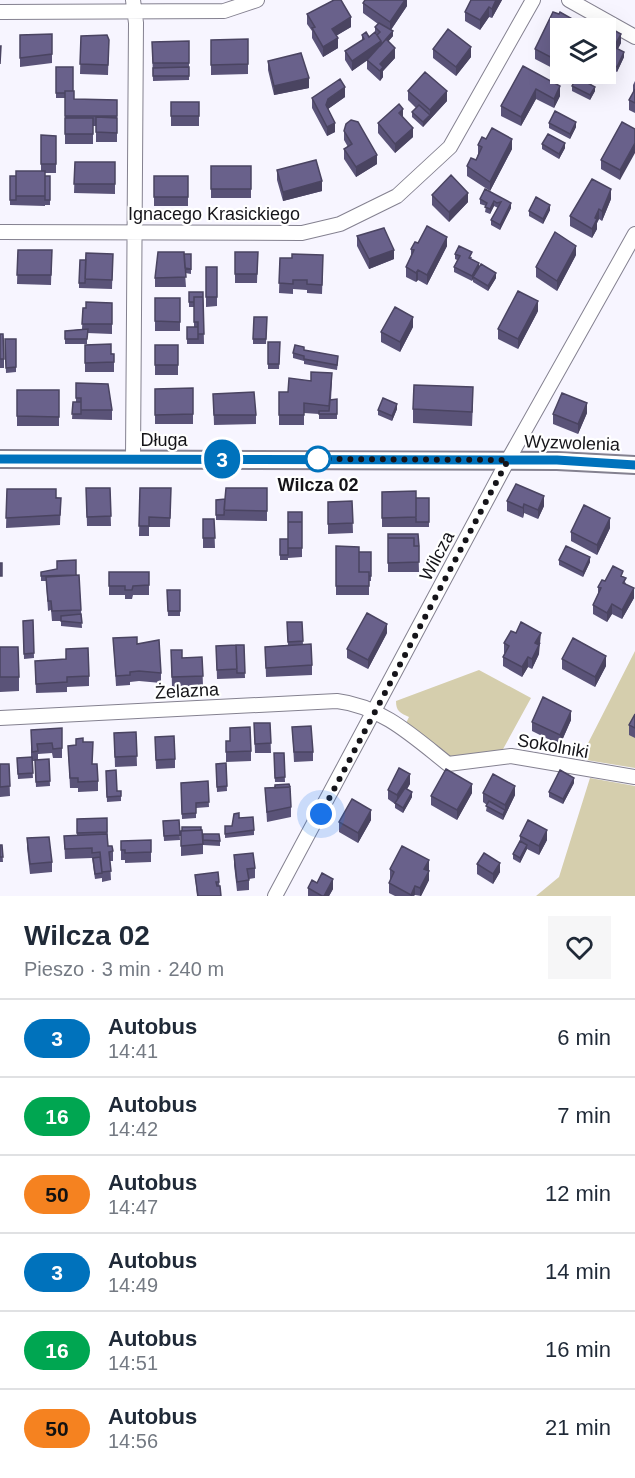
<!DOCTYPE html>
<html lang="pl">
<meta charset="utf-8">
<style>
:root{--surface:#fff;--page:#f6f6f7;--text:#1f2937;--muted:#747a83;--line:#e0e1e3}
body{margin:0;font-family:Helvetica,sans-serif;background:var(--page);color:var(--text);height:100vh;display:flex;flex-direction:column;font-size:22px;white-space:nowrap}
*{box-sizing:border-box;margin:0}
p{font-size:20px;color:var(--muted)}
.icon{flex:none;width:33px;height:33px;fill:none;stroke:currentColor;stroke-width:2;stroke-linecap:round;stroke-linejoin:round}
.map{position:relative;height:896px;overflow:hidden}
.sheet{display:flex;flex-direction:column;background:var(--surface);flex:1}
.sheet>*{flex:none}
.badge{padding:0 12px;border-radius:20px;font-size:21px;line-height:39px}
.fabs{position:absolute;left:550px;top:18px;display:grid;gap:12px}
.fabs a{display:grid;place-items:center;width:66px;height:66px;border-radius:0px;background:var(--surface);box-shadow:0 6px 24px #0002;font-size:30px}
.you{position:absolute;width:30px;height:30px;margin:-15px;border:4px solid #fff;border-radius:50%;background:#1a73e8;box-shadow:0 0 0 9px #1a73e833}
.map>.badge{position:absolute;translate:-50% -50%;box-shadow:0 0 0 3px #fff}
.round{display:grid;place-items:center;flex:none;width:63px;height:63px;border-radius:0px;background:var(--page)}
.head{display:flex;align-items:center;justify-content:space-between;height:102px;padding:0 24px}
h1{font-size:28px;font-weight:700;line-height:45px}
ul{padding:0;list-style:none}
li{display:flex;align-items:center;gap:18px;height:78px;padding:0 24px;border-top:2px solid var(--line)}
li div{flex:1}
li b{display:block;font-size:22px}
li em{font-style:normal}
li .badge{min-width:66px;font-weight:700;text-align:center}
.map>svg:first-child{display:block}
</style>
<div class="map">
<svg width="635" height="896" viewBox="0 0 635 896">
<rect width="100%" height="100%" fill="#f7f5ff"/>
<!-- green -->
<path fill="#d5cead" d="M635 651V768L580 759Z
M479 670 531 698 502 751 449 757 406 723 409 717C400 713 396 711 396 701Z
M590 778 635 786V896H536L559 877Z"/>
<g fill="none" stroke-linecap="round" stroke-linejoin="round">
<defs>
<path id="minor" d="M569 0 635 37
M0 12 224 11 257 0
M0 232 302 233 340 224 397 196 450 147 533 0
M133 459 136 23 133 0
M0 718 337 701C381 706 414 737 448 764L511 756 635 777
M275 896 508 460 635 234"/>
<path id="tertiary" d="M0 459 557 461 635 465"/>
</defs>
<!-- minor casing -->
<use href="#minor" stroke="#848190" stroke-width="16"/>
<!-- tertiary casing -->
<use href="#tertiary" stroke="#848190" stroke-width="20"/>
<!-- minor -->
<use href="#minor" stroke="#fff" stroke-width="14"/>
<!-- tertiary -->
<use href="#tertiary" stroke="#fff" stroke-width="16"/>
</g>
<!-- wall -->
<path fill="#5a5378" d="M407 0V6L391 30 393 36 388 41 395 58 383 71V77L380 81 367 69V60L352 71 345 60V51L362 41V35L369 37 377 34 375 32V27L378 24 363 13V3Z
M471 0H502L492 18 489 17 480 30 465 21V12Z
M553 12 559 14 560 12 576 21V25L581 28H561V64L558 71 535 59V49Z
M307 14 351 27 336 36 338 48 323 57 312 38V31L307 24Z
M52 34V63L20 67V35Z
M81 36 109 40 108 75 80 74Z
M606 36 621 43 618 49 624 57 617 72 608 67Z
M248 39V74L211 75V40Z
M189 41V80L153 81 152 42Z
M433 49 471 57 456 76 433 58Z
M268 61 309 88 274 95 268 70Z
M523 66 560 96 554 108 536 99 521 126 501 116V106Z
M56 67 73 91 74 99 117 100V142H96V126H93V144H65V98H56Z
M635 81V113L629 110V100L633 93V85Z
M572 86 595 91 590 100 572 91Z
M408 91 447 101 423 127 412 117V112L416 108 408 100Z
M345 97 328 109 335 132 327 136 312 108V98Z
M171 102H199V126H171Z
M403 117 413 137 395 153 378 133V123Z
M622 122 620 180 601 169V160Z
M549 123 576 127 570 139 549 128Z
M344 131 377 164 356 177 344 159V149L348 147 344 140Z
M41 135 56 136V173H45V181L50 176V205H45V206L10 205V176H16L41 171Z
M542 144 565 148 559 159 542 149Z
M478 145 512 149 490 191 467 176V166L476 160 478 154Z
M75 162H115V194L74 193Z
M211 166H251V198H211Z
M277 170 322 191 283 201 277 180Z
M154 176H188V206H154Z
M485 189 511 208 500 230 491 225V220L498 208 494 206 490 214 485 212 486 206 480 204V199Z
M432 195 468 202 449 222 432 205Z
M611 199 602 221 599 219 597 223V229L592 238 570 226V216Z
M550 210 543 224 529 216V211Z
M357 236 394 259 369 269 357 246Z
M418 243 447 246 427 285 418 280 416 282 406 277V267L411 256V249Z
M18 250H52L51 285 17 284Z
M235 252H258L257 283H235Z
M113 254 112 289 79 288V283L86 260Z
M184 254H191V274L185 273 186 287H155V278Z
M455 254 472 257 471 259 479 267 496 278 488 291 473 282V278L472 281 454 272V267L457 260 455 259Z
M576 255 557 291 536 277V267Z
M280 258 323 264 322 294 307 293V290L293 289V294L279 293Z
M206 267H217V306L206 307Z
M189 292H203L204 344H187V327H194V307H189Z
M155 298H180V331H155Z
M112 303V334L87 333V344H65V331L82 329 83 308Z
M538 311 518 349 498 339V329Z
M267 317 266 344H253V339Z
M413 327 400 352 381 342V332Z
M0 334 4 359V368H0Z
M5 339H16V372L6 373Z
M280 342 279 369H268V364Z
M85 345 114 354V372H85Z
M155 345H178V375H155Z
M304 350 338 361 337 370 304 364V361L293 358V353Z
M311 381 332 382 331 400 337 399V419H319V414L304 413V425H279V392H288Z
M76 383 112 410V420L72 419 73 402H76Z
M193 388V424H155V389Z
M17 390H59V426H17Z
M213 394 256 415V424L214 425Z
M473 402 472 426 413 423V409Z
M397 409 392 421 378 415V410Z
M587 413 578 434 553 424V414Z
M86 488H110L111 526H87Z
M140 488H171L170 527H149V536H139Z
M267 488V521L216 520V500L225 499Z
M7 489 61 498 60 525 6 528Z
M416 491V520L429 498V527H382V492Z
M352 501 353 533 328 534V502Z
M507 501 544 506 538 519 524 513 523 518 507 511Z
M302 512V557L288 558V551V560H280V539H288Z
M203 519H214L215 548H203Z
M610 528 597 555 571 541V532Z
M388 534H418L419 572H388Z
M336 546 359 552H371V581H369V595H336Z
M559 560 590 562 583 577 559 565Z
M109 572H149V595H133L132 599H125V595H109Z
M76 575 81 610 82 628 61 626V621H52L51 610 48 611 46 581H41V576Z
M623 577 626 584 634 598 622 619 612 614 607 622 593 614V605L598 594V587L605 581Z
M167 590H180V616H168Z
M33 620 34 658 24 659 23 621Z
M287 622H302L303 645 312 665V675L266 677 265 647 288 645Z
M387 633 368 669 347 658V649Z
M516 633 541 643 539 645V654L532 669 528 667 522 677 503 666V657L505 654 504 653V643Z
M113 638 161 673V683L139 681 130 682V685L116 686Z
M244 645 245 678 217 679 216 646Z
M0 647 19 677V691L0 692Z
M171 650 182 658 202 657 203 686 172 687Z
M562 659 606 666 595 687 562 669Z
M35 661 89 676V686L67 687V692L36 693Z
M635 714V738L629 735V725Z
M571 720 560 745 532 731V722Z
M254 723H270L271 753H255Z
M292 727 313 752V761L294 762Z
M62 728V758H53L52 753 38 754V760L49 759 50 786 36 787 35 761H32L33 778 18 779 17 758 31 757V730Z
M136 732 137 766 115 767 114 733Z
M155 737 175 759V768L156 769Z
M226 741H230L251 751V761L226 762Z
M83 742 92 764 98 781V791L78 792V788H70L68 746 76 745Z
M274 753H284L285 782H275Z
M226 763 227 791 217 792 216 764Z
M0 764H9L10 796 0 797Z
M106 771 117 791H121V801L107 802Z
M208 781 209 807 196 808V818L182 819 181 783Z
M574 783 563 804 549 797V792Z
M410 784 407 789 412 797 403 813 395 808V804L388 799V790Z
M265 788 291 807V817L267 822Z
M472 793 457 820 431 805V796Z
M483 793 515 795 503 820 486 811 487 805 483 802Z
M107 818 108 846 113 851V861H110L111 880 102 882V878L95 879 92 858 65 859 64 836 77 835V819Z
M179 820 180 840 164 841 163 821Z
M371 820 358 843 339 832V822Z
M225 826H232L254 830V835L225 838Z
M201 830 203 834 220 841V846L203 845V854L181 856V831Z
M0 833V845H2L3 862H0Z
M520 836 547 840 539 855 527 849 520 863 513 859V854L520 841Z
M27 838 52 862V872L30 874 27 848Z
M151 840V862L125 863V860H121V841Z
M234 855 255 868V878L249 879V890L237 891 234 865Z
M477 864 500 872 493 884 477 874Z
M390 869 429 870V880L421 896 415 895 414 896H395L389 893V883L391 879H390Z
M195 875 219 882 221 896H197Z
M317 883 333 889 329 896H308V888Z"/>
<!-- shaded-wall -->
<path fill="#4a4461" d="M405 0H407V6L390 31V22Z
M496 0H502L492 18V9Z
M489 7V17L480 30V20Z
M351 17V27L332 38V29Z
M393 31V36L388 42 386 39Z
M621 34V43L610 63 608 62V67L606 71V61Z
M338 38V48L323 57V47Z
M381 41V51L352 71V61Z
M471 47V57L456 76V67Z
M395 48V58L383 71V77L380 81V64Z
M624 52V57L617 72V67Z
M561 54V64L558 71V61Z
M309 78V88L274 95V86Z
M560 86V96L554 108V99Z
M345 87V97L328 109 326 105 328 99Z
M595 87V91L590 100V95Z
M536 89V99L521 126V117Z
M447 91V101L423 127V122L430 115V110Z
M403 109V119L399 113Z
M576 122V127L570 139V134Z
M335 123V132L327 136V127Z
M413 128V137L395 153V144Z
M512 139V149L490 191V182Z
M565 143V148L559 159V154Z
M635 143V153L620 180V170Z
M377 155V164L356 177V167Z
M322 181V191L283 201V192Z
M611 189V199L602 221V211Z
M468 193V202L449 222V212Z
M494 201V206L490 214V209Z
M511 203V208L500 230V225Z
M550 205V210L543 224V219Z
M599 209V219L597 223V229L592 238V229L595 218Z
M447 237V246L427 285V275Z
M576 246V255L557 291V281Z
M394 250V259L369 269V259Z
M479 263V268L472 281V276Z
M418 270V280L416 282V273Z
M496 273V278L488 291V286Z
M538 301V311L518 349V339Z
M413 317V327L400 352V342Z
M587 403V413L578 434V424Z
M397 404V409L392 421V416Z
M544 496V506L538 519V510Z
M524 504V513L523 518V508Z
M610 518V528L597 555V545Z
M590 557V562L583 577V572Z
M634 588V598L622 619V610Z
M612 604V614L607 622V613Z
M387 624V633L368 669V660Z
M541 633 539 654 532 669V659L535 643Z
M606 656V666L595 687V677Z
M528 657V667L522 677V667Z
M571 711V720L560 745V735Z
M410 774V784L397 805V795Z
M574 778V783L563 804V799Z
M472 784V793L457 820V810Z
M515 786V795L503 820V815L505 810V805Z
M412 792V797L403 813V808Z
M371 810V820L358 843V833Z
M547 830V840L539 855V846Z
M527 845V849L520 863V858Z
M429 860V870L424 878V869Z
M500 863V872L493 884V874Z
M429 871V880L421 896H420V888Z
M333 879V889L329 896H324Z
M415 886V895L411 896V895Z"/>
<!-- building -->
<path fill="#69618b" stroke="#4a4461" stroke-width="1.5" d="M334 0H341L351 17 332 29 338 38 323 47 312 28 315 27 307 14Z
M365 0H405L390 22 363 3Z
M471 0H496L492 9 489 7 480 20 465 12Z
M553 12 559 14 560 12 576 21 573 28H561V54L558 61 535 49Z
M379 23 393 31 386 39 388 41 386 39 381 45V41L377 35 380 32 375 27Z
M610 28 621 34 606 61V36Z
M448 29 471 47 456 67 433 49Z
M366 32 369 37 375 32 381 41 352 61 345 51 364 39 362 35Z
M52 34V54L20 58V35Z
M107 35 109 40 108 65 80 64 81 36Z
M248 39V64L211 65V40Z
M386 39 395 48 380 64 383 67 380 71 367 60Z
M189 41V63H153L152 42Z
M0 46H1L0 64Z
M616 48 624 52 617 67 608 62Z
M301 53 309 78 274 86 268 61Z
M523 66 560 86 554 99 536 89 521 117 501 106Z
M56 67H73V91H65V96V93H56Z
M189 67V76H153V68Z
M425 72 447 91 430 110 408 91Z
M577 77 595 87 590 95 572 86Z
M340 79 345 87 328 99 326 105 335 123 327 127 312 98Z
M635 89V103L629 100Z
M65 91H74V99L117 100V116H65Z
M171 102H199V116H171Z
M399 104 403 109 399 113 413 128 395 144 378 123Z
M419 105 430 115 423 122 412 112Z
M555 111 576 122 570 134 549 123Z
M96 117 117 118V133L96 132Z
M65 118H93V134H65Z
M351 120 358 122 377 155 356 167 344 149 352 144 344 131 346 124Z
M622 122 635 129V143L620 170 601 160Z
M492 128 512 139 490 182 467 166 471 158 476 160 482 147 478 145 482 137 486 139Z
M548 134 565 143 559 154 542 144Z
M41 135 56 136V164H41Z
M316 160 322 181 283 192 277 170Z
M75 162H115V184H74Z
M211 166H251V189H211Z
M16 171H45V196H16Z
M451 175 468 193 449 212 432 195Z
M10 176H16V200H10Z
M45 176H50V200H45Z
M154 176H188V197H154Z
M592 179 611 189 602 211 599 209 595 218 597 219 592 229 570 216Z
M485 189 511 203 500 225 491 220 501 202 497 203 494 201 490 209 485 207 487 203 480 199Z
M536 197 550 205 543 219 529 211Z
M427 226 447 237 427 275 418 270 416 273 406 267 414 250 411 249 415 242 418 243Z
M384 228 394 250 369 259 357 236Z
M555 232 576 246 557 281 536 267Z
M459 246 472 252 469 258 479 263 472 276 454 267 460 256 455 254Z
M18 250H52L51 275H17Z
M158 252H184L186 277 155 278Z
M235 252H258L257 274H235Z
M86 253 113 254 112 280 85 279Z
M184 254H191V269L185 268Z
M292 254 323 255 322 285 307 284V280H293V284L279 283 280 258H292Z
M80 260H86L85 283H79Z
M481 264 496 273 488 286 473 277Z
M206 267H217V297H206Z
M518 291 538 301 518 339 498 329Z
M189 292H203V297H194V302H189Z
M194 297H203L204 334H198V322H194Z
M155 298H180V322L155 321Z
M86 302 112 303V324H82L83 308H86Z
M395 307 413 317 400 342 381 332Z
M254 317H267L266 339H253Z
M187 327H198V339H187Z
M88 329 87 339H65V331Z
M0 334H3L4 359H0Z
M5 339H16V367L6 368Z
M268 342H280L279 364H268Z
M111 344V354H114V362L85 363V345Z
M155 345H178V365H155Z
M295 345 304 347V350L338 356 337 365 304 359V356L293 353Z
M311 372 332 373 329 406 304 403V415H279V392H288L289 378 311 381Z
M76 383 108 384 112 410H81V398H76Z
M414 385 473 387 472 412 413 409Z
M193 388V414L155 415V389Z
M17 390H59V417L17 416Z
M254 392 256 415H214L213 394Z
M562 393 587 403 578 424 553 414Z
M383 398 397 404 392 416 378 410Z
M337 399V414H319V411H329L330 400Z
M73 402H81V414H72Z
M516 484 544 496 538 510 524 504 523 508 507 501Z
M86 488H110L111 516 87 517Z
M140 488H171L170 518 149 517V526H139Z
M226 488H267V511L224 510Z
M7 489H56V498H61L60 515 6 518Z
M416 491V517L382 518V492Z
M416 498H429V522H416Z
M225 499 224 515H216V500Z
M352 501 353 523 328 524V502Z
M584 505 610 518 597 545 571 532Z
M288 512H302V522H288V527Z
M203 519H214L215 538H203Z
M288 522H302V548H288Z
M388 534H418L419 546H414V538H388Z
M388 538H414V546H419V562L388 563Z
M280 539H288V555H280Z
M336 546 359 547V572H369V586H336Z
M566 546 590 557 583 572 559 560Z
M359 552H371V576H369V572H359Z
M76 560V575L41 576V572L57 569V561Z
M0 563H2V576H0Z
M613 566 623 571 621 576 626 578 623 583 634 588 622 610 612 604 607 613 593 605 601 588 598 587 602 580 605 581Z
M109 572H149V585L133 586 132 590H125V586H109Z
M79 575 81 610 52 611 51 601H48L46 577Z
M167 590H180V611H168Z
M367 613 387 624 368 660 347 649Z
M81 614 82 623 61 621V616Z
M33 620 34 653 24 654 23 621Z
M287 622H302L303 641 288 642Z
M521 622 541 633 535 643 539 645 532 659 528 657 522 667 503 657 509 646 504 643 511 631 516 633Z
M137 637V644L159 640 161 673 139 671 130 672V675L116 676 113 638Z
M573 638 606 656 595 677 562 659Z
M311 644 312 665 266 668 265 647Z
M236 645 237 669 217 670 216 646Z
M236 645H244L245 673H237Z
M0 647H18L19 677H0Z
M88 648 89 676 67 677V682L36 684 35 661 66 659V649Z
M171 650H182V658L202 657 203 676 172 677Z
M543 697 571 711 560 735 532 722Z
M635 714V728L629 725Z
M254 723H270L271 743 255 744Z
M311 726 313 752H294L292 727Z
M250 727 251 751 226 752V741H230V728Z
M62 728V748L53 749 52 743 37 744 38 751 32 752 31 730Z
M136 732 137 756 115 757 114 733Z
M174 736 175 759 156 760 155 737Z
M83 738V742H93L92 764H97L98 781 78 782V778H70L68 746 76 745V739Z
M274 753H284L285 777 275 778Z
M32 757 33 773 18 774 17 758Z
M49 759 50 781 36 782 35 760Z
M226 763 227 786 217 787 216 764Z
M0 764H9L10 786 0 787Z
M399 768 410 774 397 795 388 790Z
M446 769 472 784 457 810 431 796Z
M116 770 117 791H121V796L107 797 106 771Z
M560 770 574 778 563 799 549 792Z
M493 774 515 786 505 805 483 793Z
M208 781 209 802 196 803V813L182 814 181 783Z
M289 784 290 787 275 788V785Z
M290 787 291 807 267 812 265 788Z
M405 788 412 792 403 808 395 803Z
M352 799 371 810 358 833 339 822Z
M489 801 505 810 503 815 486 806Z
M239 813V818L253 817 254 830 225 834V826H232L234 814Z
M107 818V832L77 833V819Z
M179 820 180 835 164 836 163 821Z
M528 820 547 830 539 846 520 836Z
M182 827H201V830L182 831Z
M202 830 203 844 181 846V831Z
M107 834 108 846H112L113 851 109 852 111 871 102 872 100 852 92 853V848L65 849 64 836Z
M203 834H219L220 841 203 840Z
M49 837 52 862 30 864 27 838Z
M151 840V852L125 853V850H121V841Z
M520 841 527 845 520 858 513 854Z
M0 845H2L3 857H0Z
M402 846 429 860 424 869 429 871 420 888 415 886 411 895 389 883 394 872 390 869Z
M253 853 255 868 247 869 249 880 237 882 234 855Z
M484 853 500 863 493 874 477 864Z
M100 857 102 873 95 874 93 858Z
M218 872 219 882H216L217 886H220L221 896H198L195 875Z
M322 873 333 879 324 896H322L308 888 312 880 317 883Z"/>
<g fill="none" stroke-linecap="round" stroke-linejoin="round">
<defs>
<path id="line" d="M0 459 557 460 635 465"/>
</defs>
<!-- line casing -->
<use href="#line" stroke="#fff" stroke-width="14"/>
<!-- line -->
<use href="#line" stroke="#0072bc" stroke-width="9"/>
<!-- walk -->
<path stroke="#151419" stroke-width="6" stroke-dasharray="0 10.8" d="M318 459 508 460 321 814"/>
</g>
<!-- markers -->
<circle fill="#fff" stroke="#0072bc" stroke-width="3" cx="318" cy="459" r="12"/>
<g text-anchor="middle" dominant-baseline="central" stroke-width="4.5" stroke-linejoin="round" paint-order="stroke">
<!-- street labels -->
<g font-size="18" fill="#151419" stroke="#fff">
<text x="214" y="214">Ignacego Krasickiego</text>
<text x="164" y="440">Długa</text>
<text transform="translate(572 443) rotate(2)">Wyzwolenia</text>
<text transform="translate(437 556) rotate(-62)">Wilcza</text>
<text transform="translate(187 691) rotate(-3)">Żelazna</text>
<text transform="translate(553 746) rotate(10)">Sokolniki</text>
</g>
<!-- stop labels -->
<g font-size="18" font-weight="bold" fill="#151419" stroke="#fff">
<text x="318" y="485">Wilcza 02</text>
</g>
</g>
</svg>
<div class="fabs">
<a><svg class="icon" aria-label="layers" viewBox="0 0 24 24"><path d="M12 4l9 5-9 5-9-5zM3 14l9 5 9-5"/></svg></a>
</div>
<div class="you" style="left:321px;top:814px"></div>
<b class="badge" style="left:222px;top:459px;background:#0072bc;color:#fff">3</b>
</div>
<section class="sheet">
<div class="head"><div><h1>Wilcza 02</h1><p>Pieszo · 3 min · 240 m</p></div><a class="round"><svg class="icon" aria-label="heart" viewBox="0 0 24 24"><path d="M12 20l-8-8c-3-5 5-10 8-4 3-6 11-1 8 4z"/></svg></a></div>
<ul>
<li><span class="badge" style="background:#0072bc;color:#fff">3</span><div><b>Autobus</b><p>14:41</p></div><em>6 min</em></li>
<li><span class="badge" style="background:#00a651;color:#fff">16</span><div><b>Autobus</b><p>14:42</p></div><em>7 min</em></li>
<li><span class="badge" style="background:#f58220;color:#111">50</span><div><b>Autobus</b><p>14:47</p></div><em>12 min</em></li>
<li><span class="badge" style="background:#0072bc;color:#fff">3</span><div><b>Autobus</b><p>14:49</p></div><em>14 min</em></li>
<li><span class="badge" style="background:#00a651;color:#fff">16</span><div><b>Autobus</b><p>14:51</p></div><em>16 min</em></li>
<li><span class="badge" style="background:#f58220;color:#111">50</span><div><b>Autobus</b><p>14:56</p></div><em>21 min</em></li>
</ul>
</section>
